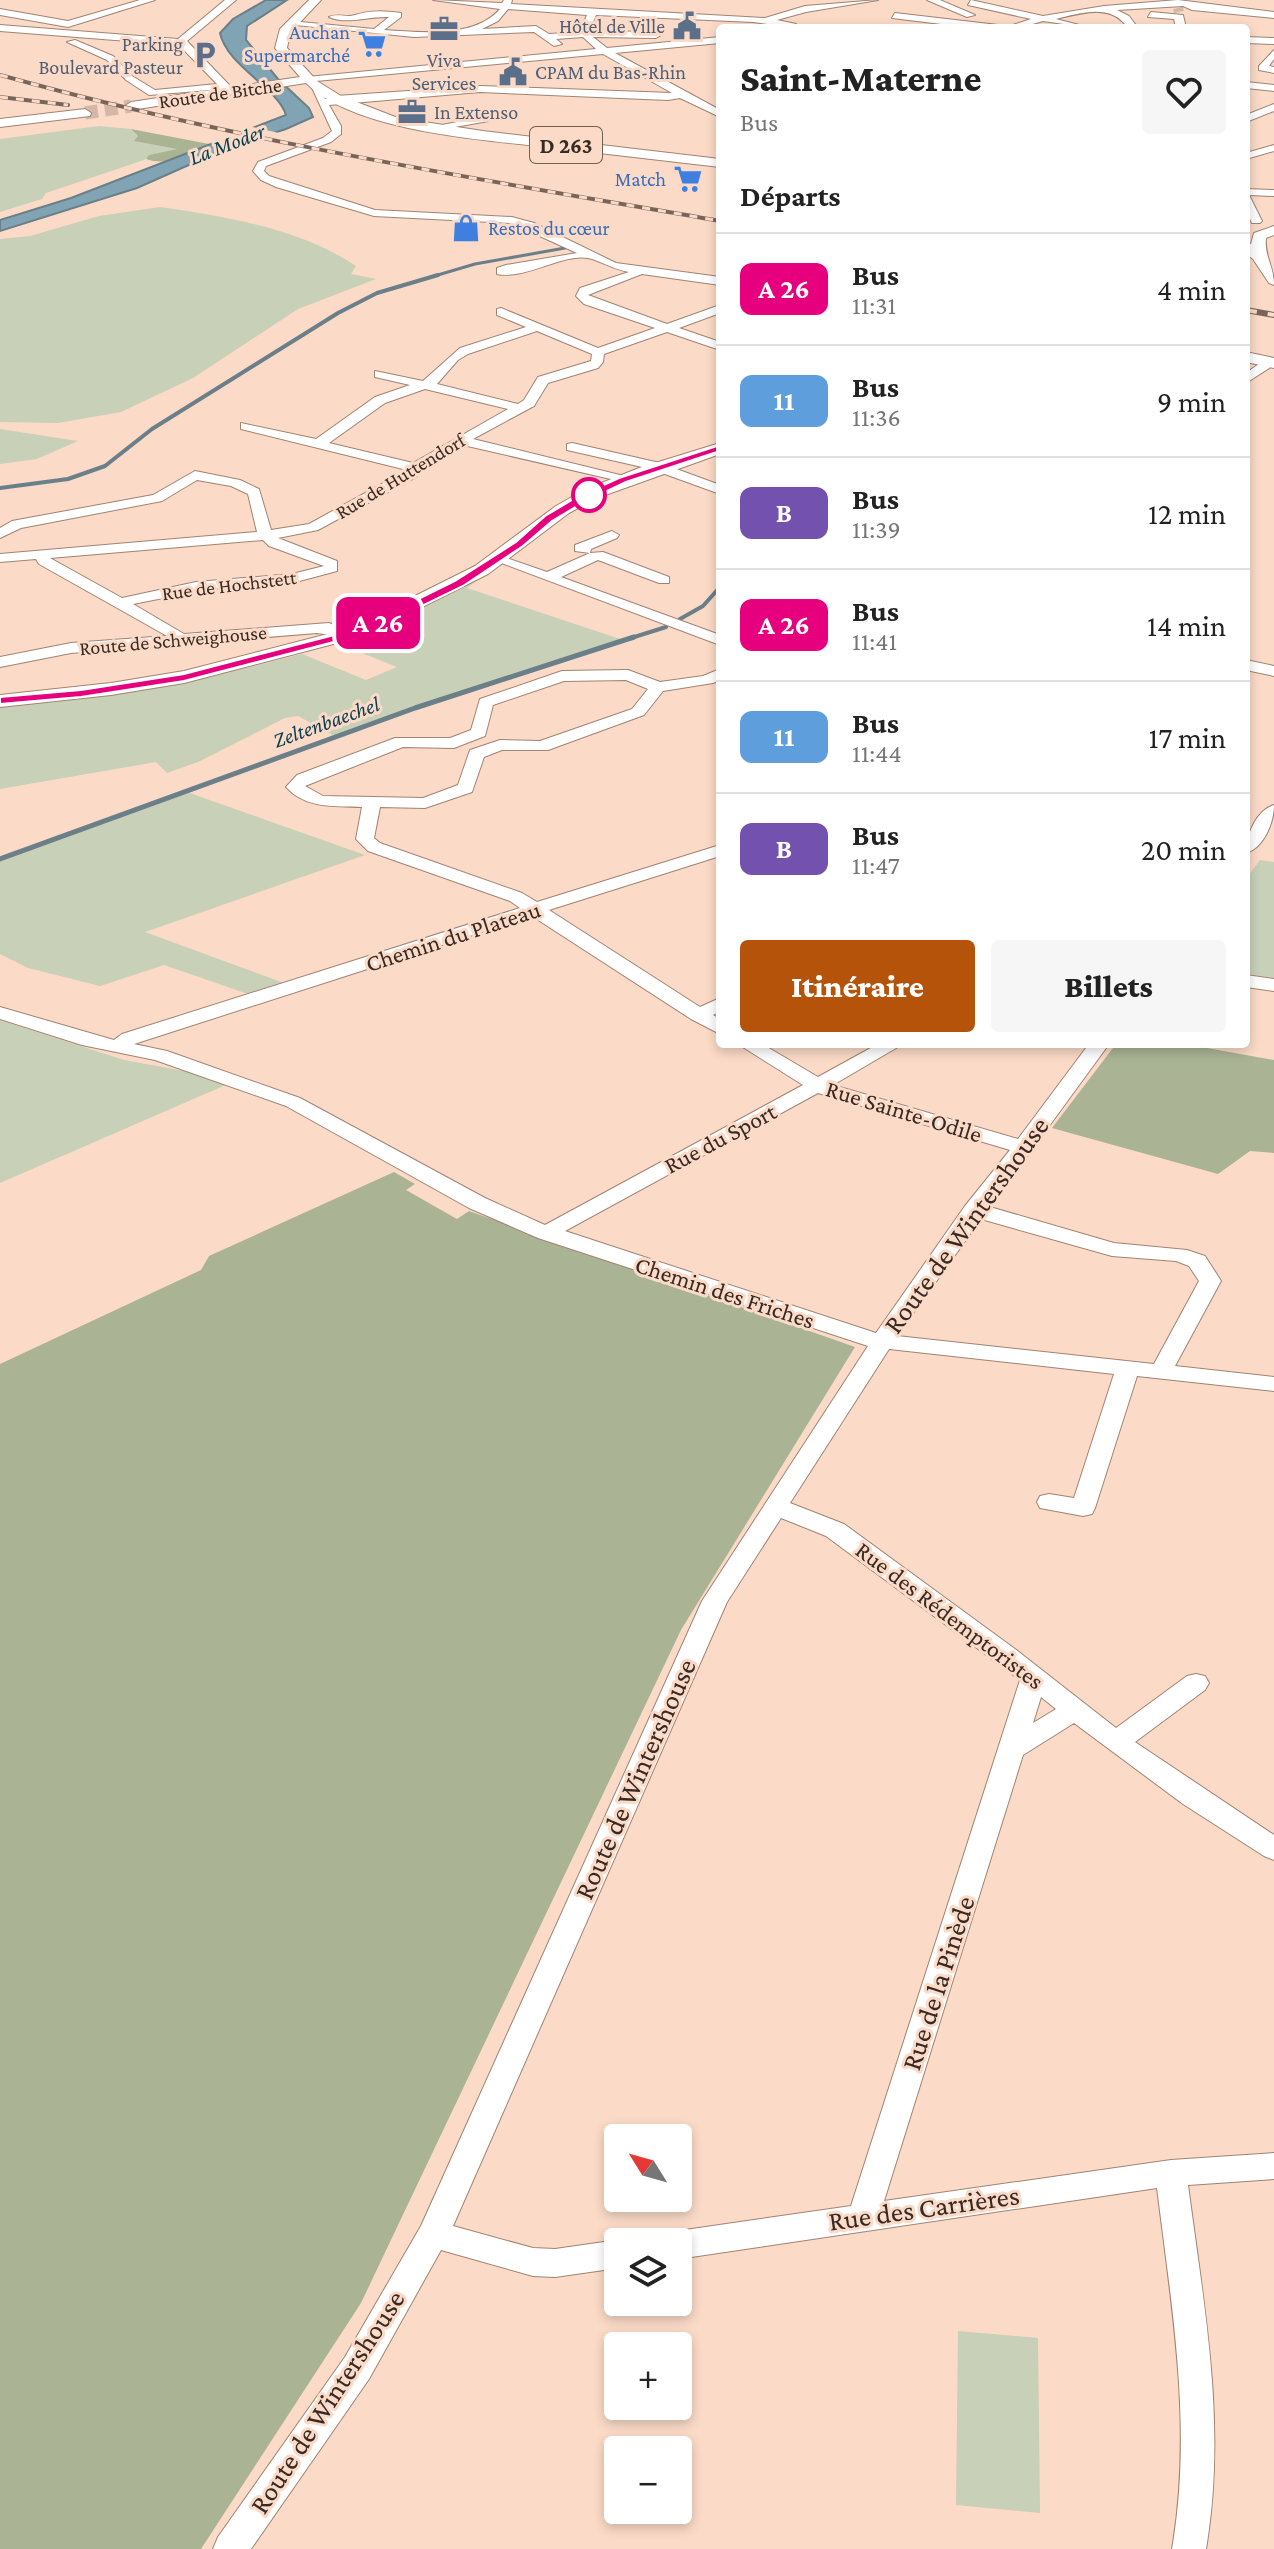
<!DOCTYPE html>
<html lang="fr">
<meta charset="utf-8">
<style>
:root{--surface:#fff;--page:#f6f6f6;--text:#222;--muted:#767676;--line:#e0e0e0;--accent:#b45309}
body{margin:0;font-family:"Crimson Pro",serif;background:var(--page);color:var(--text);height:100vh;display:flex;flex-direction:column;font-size:30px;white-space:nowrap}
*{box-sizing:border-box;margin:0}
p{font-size:26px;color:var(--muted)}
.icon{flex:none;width:44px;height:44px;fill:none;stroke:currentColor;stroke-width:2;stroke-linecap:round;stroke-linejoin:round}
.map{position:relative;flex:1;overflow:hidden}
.sheet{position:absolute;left:716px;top:24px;width:534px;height:1024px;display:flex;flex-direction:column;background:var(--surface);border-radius:8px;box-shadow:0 4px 12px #0003}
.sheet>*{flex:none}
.badge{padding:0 16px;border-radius:12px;font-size:28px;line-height:52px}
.needle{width:52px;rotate:307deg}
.tools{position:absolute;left:604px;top:2124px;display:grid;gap:16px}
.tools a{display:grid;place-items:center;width:88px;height:88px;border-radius:8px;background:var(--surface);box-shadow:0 4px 12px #0003;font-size:40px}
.map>.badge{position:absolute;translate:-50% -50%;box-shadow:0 0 0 4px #fff}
h2{padding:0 24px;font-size:30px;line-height:72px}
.round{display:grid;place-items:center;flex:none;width:84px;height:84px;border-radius:8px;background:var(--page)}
.overview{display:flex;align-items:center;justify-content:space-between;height:136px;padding:0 24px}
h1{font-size:38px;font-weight:800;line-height:60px}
.cta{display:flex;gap:16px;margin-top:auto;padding:16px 24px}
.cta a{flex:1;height:92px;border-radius:8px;background:var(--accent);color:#fff;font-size:32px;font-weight:800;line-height:92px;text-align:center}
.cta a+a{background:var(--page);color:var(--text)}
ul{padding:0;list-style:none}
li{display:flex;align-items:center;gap:24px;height:112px;padding:0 24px;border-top:2px solid var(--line)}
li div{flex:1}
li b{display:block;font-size:30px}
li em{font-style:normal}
li .badge{min-width:88px;font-weight:700;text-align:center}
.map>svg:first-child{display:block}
</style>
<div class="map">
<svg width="1274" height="2549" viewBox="0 0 1274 2549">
<rect width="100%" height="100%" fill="#fbdac7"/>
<!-- green -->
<path fill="#c8d0b7" d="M99 126 131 129 138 136 135 141 179 149 150 155 144 160 46 193 42 199 0 212V139Z
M160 207C227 217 299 228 356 266L351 274 376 279 298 309 193 378 121 412 58 423 0 422V239L30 236 99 216Z
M0 429 78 441 37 459 0 464Z
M472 581 475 582 467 588 623 640 336 737 298 716 285 718 198 762 167 773 156 762 0 789V706L84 698 174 685 302 654 366 680 397 667 337 643 381 627Z
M187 792 365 855 145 932 284 983 248 994 164 965 100 986 28 968 0 954V860Z
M1260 860 1274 862V978L1246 974V879Z
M0 1020 124 1060 190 1072 228 1084 0 1183Z
M958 2331 1038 2338 1040 2513 956 2505Z"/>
<!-- forest -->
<path fill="#aab495" d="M131 129 209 144C190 154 167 167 146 159L149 155 177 149 134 141 138 136Z
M1116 1044H1185L1274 1060V1153L1250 1151 1218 1174 1052 1128Z
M394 1172 415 1184 406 1190 457 1219 469 1211 855 1347 681 1630 361 2303 201 2549H0V1364L201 1270 209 1256Z"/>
<!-- water -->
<path fill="#81a4b4" stroke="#6a7f88" stroke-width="2" d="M266 0H287L247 26 246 40 278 79 309 108 313 117 286 129 227 148 137 188 0 231V220L71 198 286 115C277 87 227 66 220 33L233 19Z"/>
<!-- pier -->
<path fill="#fbdac7" d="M248 126 279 133 238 147 206 141Z"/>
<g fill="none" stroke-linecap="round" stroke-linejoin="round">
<!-- stream-far2 -->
<path stroke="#6a7f88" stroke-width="3" d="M431 277 475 264 565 248"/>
<!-- stream-far1 -->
<path stroke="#6a7f88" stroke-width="4" d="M0 488 68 479 105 466 152 429 338 313 377 293 438 275
M680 619 703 606 720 587
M628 639 666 627"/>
<!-- stream -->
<path stroke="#6a7f88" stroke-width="5" d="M0 859 415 708 634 637"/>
<!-- minor-tunnel -->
<path stroke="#d4b7a6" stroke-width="10" stroke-dasharray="10 5" stroke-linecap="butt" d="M1178 8 1179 12"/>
<!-- major-tunnel -->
<path stroke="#d4b7a6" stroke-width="13" stroke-dasharray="13 7" stroke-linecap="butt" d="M85 113 131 106"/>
<defs>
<path id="minor" d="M140 0H155L68 27 0 15V9L68 21Z
M225 0H236L187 41 233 89 229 94 222 89 149 95 126 80 107 60 67 42 75 40 113 56 132 76 155 90 217 84 179 45 0 31V25L178 39Z
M433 0 502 3 504 0H512L511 4 765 18 805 6 878 0 806 12 777 20 796 24V28L753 22 596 15 589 31 656 32 661 35 656 38 593 37 607 48 720 37V43L615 53 720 110V117L680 98 668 100 480 92 329 105 341 126V134L331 142 266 166 264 171 269 176 375 210 512 217 534 223 616 263 720 277V285L642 274 588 295 667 324 720 305V313L679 328 720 342V350L667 332 604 354 603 362 598 368 548 383 534 406 473 439 628 477V483L463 445 426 465 416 477 318 530 278 538 337 561V571L292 583 209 589 133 604 184 634 329 623 351 632V638L317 633 71 653 0 667V657L71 643 167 636 39 564 36 559 0 562V554L257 532 248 494 231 486 197 480 162 501 21 528 0 538V528L12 521 153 495 195 471 240 480 259 489 271 530 309 524 407 470 241 429V423L316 439 375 397 410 385 375 377V371L423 381 460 348 526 327 497 315V309L501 308 598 348 655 328 584 304 576 296 580 288 629 272C612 269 601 261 588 258 564 253 524 280 497 274V268L506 265 577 253 511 223 374 216 276 187 261 180 253 171 258 162 323 138 332 131 307 77 596 49 583 37 556 39 562 44 554 46 534 32 414 37 285 24 290 21 374 29 389 17C369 16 346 25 329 17 338 13 347 18 355 15 370 10 385 11 401 13V17L384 30C420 32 474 39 500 9ZM508 9 587 15 580 32 549 34 536 26 482 29 498 21ZM603 54 672 93 480 86 336 96 325 99 316 81ZM537 331 592 354 591 361 538 377 524 400 518 404 437 384 458 360 468 354ZM425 389 508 409 413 463 329 443 385 403ZM263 540 269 546 324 566 292 574 196 582 122 598 50 558Z
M927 0H940L975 15 967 17Z
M971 0 1043 16 1104 6 1178 0 1274 12V18L1192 10 1183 6 1117 10 1129 16 1138 28H1128C1111 3 1081 13 1056 19L1091 28 1043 21 1019 28H1004L1031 19 968 5Z
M1151 12 1183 15 1186 28H1176L1174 19 1148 17Z
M895 13 998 25 1003 28H974L892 18Z
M1246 37 1274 38V44L1246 43Z
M1274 50V59L1269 66 1274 67V73L1259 70V66Z
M1246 82 1274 85V91L1246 88Z
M1274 104V111L1246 122V115Z
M507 112 512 115 511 117 432 131 427 128Z
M1274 145V151L1246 159V153Z
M1246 189 1274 190V196L1249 195 1262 221 1260 223H1252L1246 211Z
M1266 359H1274V365L1246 383V373Z
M572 443 660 463 720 485V494L651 469 567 450V444Z
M612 531 619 535 617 538 591 549 590 553 603 552 669 577V583H659L598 560 561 577 720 635V645L491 559 498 555 547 572 590 553 575 551V545Z
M1246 660 1274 666V676L1246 670Z
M720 669V680L713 683 663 691 644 715 548 750H502L484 757 472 792 425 808 380 807 374 838 380 843 522 893 537 902 720 845V856L549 910 700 1007 720 998V1011L713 1015 720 1019V1034L691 1019 532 916 134 1044 167 1051 300 1098 485 1198 545 1225 803 1085 738 1044H762L818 1077 878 1044H903L833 1085 1018 1139 1089 1044H1109L990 1207 1114 1243 1187 1250 1205 1256 1221 1281 1175 1366 1274 1377V1391L1137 1376 1095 1508 1092 1514 1083 1516 1040 1508 1037 1502 1040 1496 1049 1494 1074 1498 1114 1374 889 1349 790 1503 844 1524 1015 1649 1116 1728 1187 1676 1196 1674 1205 1676 1209 1683 1205 1690 1135 1742 1274 1835V1860L1264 1856 1183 1804 1074 1723 1023 1755 884 2201 1171 2160 1274 2153V2179L1188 2185C1204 2307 1227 2426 1206 2549H1172C1193 2428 1172 2309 1157 2188L678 2259V2242H663L667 2235 678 2231 851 2206 1020 1680 826 1536 781 1518 727 1602 453 2226 533 2248 555 2249 618 2240 623 2242H618V2268L555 2277 533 2276 441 2250 369 2379 251 2549H213L218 2537 345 2357 421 2226 702 1601 868 1346 538 1238 469 1208 286 1106 155 1060 82 1045 0 1019V1007L114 1040 122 1034 520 908 510 901 368 851 356 839 362 807C335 806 306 809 286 787L297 775 395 738H450L471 730 480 699 562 671 628 670 660 682 703 676ZM626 680 648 689 632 709 540 741 500 740 470 750 458 785 423 798 323 796 305 786 403 747 454 748 485 736 493 705 564 681ZM818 1093 1010 1150 965 1206 876 1333 565 1231ZM981 1219 1112 1256 1176 1261 1189 1266 1199 1281 1154 1364 897 1336ZM1041 1697 1056 1709 1033 1723Z
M1274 805C1274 822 1264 848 1246 853 1246 836 1256 810 1274 805Z
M1246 975 1274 979V991L1246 987Z"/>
<path id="major" d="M309 0H321L290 33 287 48 317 81 341 96 398 118 483 131 720 159V167C665 161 611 154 556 148 488 140 356 133 306 83L131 110 125 106 131 102 300 77 275 48 280 29Z
M85 109 91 113 90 116 0 127V119Z
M1274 226V235L1266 238C1264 256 1274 266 1274 285L1269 283 1253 259 1246 254V243L1251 244 1254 233Z
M1246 352 1274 358V368L1246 362Z
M720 443V454L597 498 569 513 488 574 364 636 184 683 111 695 0 707V695L111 683 184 671 351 628 475 566 556 506 584 490 639 468Z"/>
</defs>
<!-- minor casing -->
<use href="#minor" stroke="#a18372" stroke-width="2"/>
<!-- major casing -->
<use href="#major" stroke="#a18372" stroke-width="2"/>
<!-- minor -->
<use href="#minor" fill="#fff" fill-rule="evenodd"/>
<!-- major -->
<use href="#major" fill="#fff" fill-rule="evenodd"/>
<defs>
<path id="rail-far1" d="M0 75C236 141 479 179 720 221
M0 97 68 105"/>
<path id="rail" d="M1246 310 1274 315"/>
</defs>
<!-- rail-far1 casing -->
<use href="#rail-far1" stroke="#78655a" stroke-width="4"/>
<!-- rail casing -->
<use href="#rail" stroke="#78655a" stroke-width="6"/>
<!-- rail-far1 -->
<use href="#rail-far1" stroke="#fbdac7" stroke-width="3" stroke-dasharray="8" stroke-linecap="butt"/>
<!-- rail -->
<use href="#rail" stroke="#fbdac7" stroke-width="4" stroke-dasharray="11" stroke-linecap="butt"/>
</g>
<!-- line -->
<path fill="#e6007e" stroke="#fff" stroke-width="2" d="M720 445 723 450 626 482 584 502 552 521 523 546 463 586 383 625 349 638 184 681 81 697 0 704V697L81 690 184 674 342 633 376 620 455 581 516 542 545 516 577 497 619 478Z"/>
<!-- icons -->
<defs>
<symbol id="civic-bare" viewBox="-9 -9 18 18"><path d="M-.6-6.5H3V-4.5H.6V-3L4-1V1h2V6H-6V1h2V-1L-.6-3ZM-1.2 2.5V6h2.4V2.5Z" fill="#5c6f8a" stroke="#fbdac7" stroke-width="2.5" paint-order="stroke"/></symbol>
<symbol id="office-bare" viewBox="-9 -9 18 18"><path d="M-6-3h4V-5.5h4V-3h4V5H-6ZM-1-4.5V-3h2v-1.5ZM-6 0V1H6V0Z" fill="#5c6f8a" stroke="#fbdac7" stroke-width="2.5" paint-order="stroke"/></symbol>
<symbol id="supermarket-bare" viewBox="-9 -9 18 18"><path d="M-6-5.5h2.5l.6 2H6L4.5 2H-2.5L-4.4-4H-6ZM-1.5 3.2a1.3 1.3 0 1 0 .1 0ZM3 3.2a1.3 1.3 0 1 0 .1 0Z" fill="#3f7fe0" stroke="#fbdac7" stroke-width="2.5" paint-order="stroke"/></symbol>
<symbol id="parking-bare" viewBox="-9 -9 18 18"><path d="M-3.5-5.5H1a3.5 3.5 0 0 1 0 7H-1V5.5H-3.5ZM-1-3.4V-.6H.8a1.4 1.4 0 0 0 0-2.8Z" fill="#5c6f8a" stroke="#fbdac7" stroke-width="2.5" paint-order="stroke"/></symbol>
<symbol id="shop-bare" viewBox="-9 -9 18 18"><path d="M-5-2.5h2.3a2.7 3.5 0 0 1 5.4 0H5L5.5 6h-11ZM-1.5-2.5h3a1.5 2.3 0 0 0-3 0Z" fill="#3f7fe0" stroke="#fbdac7" stroke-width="2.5" paint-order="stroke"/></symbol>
</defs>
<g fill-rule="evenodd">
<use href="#civic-bare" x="667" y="6" width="40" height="40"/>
<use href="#office-bare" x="424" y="9" width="40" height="40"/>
<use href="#supermarket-bare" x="352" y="24" width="40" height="40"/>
<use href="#parking-bare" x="185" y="35" width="40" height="40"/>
<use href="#civic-bare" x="493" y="52" width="40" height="40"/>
<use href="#office-bare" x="392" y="92" width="40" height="40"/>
<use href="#supermarket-bare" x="668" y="159" width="40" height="40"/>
<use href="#shop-bare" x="446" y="208" width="40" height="40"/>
</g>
<!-- markers -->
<circle fill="#fff" stroke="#e6007e" stroke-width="4" cx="589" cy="495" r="16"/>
<g text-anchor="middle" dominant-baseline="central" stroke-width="6" stroke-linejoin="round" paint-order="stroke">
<!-- far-service labels -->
<g font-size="20" fill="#4e5e75" stroke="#fbdac7" text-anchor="end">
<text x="665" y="26">Hôtel de Ville</text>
<text x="183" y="44">Parking<tspan x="183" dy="23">Boulevard Pasteur</tspan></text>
<text x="444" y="60" text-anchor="middle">Viva<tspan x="444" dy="23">Services</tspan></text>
<text x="535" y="72" text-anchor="start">CPAM du Bas-Rhin</text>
<text x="434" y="112" text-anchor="start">In Extenso</text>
</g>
<!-- far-shop labels -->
<g font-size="20" fill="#366cbe" stroke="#fbdac7" text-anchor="end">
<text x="350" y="32">Auchan<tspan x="350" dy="23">Supermarché</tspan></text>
<text x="666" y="179">Match</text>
<text x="488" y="228" text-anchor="start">Restos du cœur</text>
</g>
<!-- far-street labels -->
<g font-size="20" fill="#362a23" stroke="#fbdac7">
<text transform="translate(220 93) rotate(-8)">Route de Bitche</text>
<text transform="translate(400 476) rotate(-31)">Rue de Huttendorf</text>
<text transform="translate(229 585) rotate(-7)">Rue de Hochstett</text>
<text transform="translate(173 640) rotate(-5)">Route de Schweighouse</text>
</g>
<!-- far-water labels -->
<g font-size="22" font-style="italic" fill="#093e50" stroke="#fbdac7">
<text transform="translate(227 144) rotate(-21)">La Moder</text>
<text transform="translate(326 722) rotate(-20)">Zeltenbaechel</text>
</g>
<!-- shield labels -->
<rect fill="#fbdac7" stroke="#715f54" stroke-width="2" x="530" y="127" width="72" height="36" rx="6"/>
<g font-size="22" font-weight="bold" fill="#362a23">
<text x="566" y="145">D 263</text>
</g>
<!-- street labels -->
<g font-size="24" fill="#362a23" stroke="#fbdac7">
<text transform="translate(453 936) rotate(-18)">Chemin du Plateau</text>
<text transform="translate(904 1111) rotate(17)">Rue Sainte-Odile</text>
<text transform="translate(720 1138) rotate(-28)">Rue du Sport</text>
<text transform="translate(725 1292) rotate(18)">Chemin des Friches</text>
<text transform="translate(950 1615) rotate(37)">Rue des Rédemptoristes</text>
</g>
<!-- near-street labels -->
<g font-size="28" fill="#362a23" stroke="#fbdac7">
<text transform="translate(966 1225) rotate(-54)">Route de Wintershouse</text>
<text transform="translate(635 1779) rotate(-66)">Route de Wintershouse</text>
<text transform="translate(938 1983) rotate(-72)">Rue de la Pinède</text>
<text transform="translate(924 2208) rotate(-8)">Rue des Carrières</text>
<text transform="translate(327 2402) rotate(-57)">Route de Wintershouse</text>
</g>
</g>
</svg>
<div class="tools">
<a><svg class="needle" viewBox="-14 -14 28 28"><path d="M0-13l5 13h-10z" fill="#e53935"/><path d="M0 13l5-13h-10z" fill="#767676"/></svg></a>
<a><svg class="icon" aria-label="layers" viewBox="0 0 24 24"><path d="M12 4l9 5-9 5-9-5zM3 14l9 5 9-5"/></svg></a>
<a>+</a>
<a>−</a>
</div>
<b class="badge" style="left:378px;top:623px;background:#e6007e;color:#fff">A 26</b>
<section class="sheet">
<div class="overview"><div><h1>Saint-Materne</h1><p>Bus</p></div><a class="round"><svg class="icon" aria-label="heart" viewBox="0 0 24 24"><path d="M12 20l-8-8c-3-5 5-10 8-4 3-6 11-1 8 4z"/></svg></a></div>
<h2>Départs</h2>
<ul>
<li><span class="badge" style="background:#e6007e;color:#fff">A 26</span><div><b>Bus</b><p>11:31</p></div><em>4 min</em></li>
<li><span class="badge" style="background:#5e9edc;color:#fff">11</span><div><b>Bus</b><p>11:36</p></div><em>9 min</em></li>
<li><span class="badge" style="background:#7351ae;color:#fff">B</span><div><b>Bus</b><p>11:39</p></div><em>12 min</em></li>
<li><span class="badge" style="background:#e6007e;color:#fff">A 26</span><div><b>Bus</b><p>11:41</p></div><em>14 min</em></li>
<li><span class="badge" style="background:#5e9edc;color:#fff">11</span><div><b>Bus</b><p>11:44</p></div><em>17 min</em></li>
<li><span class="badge" style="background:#7351ae;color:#fff">B</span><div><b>Bus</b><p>11:47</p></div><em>20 min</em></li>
</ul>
<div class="cta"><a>Itinéraire</a><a>Billets</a></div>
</section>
</div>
